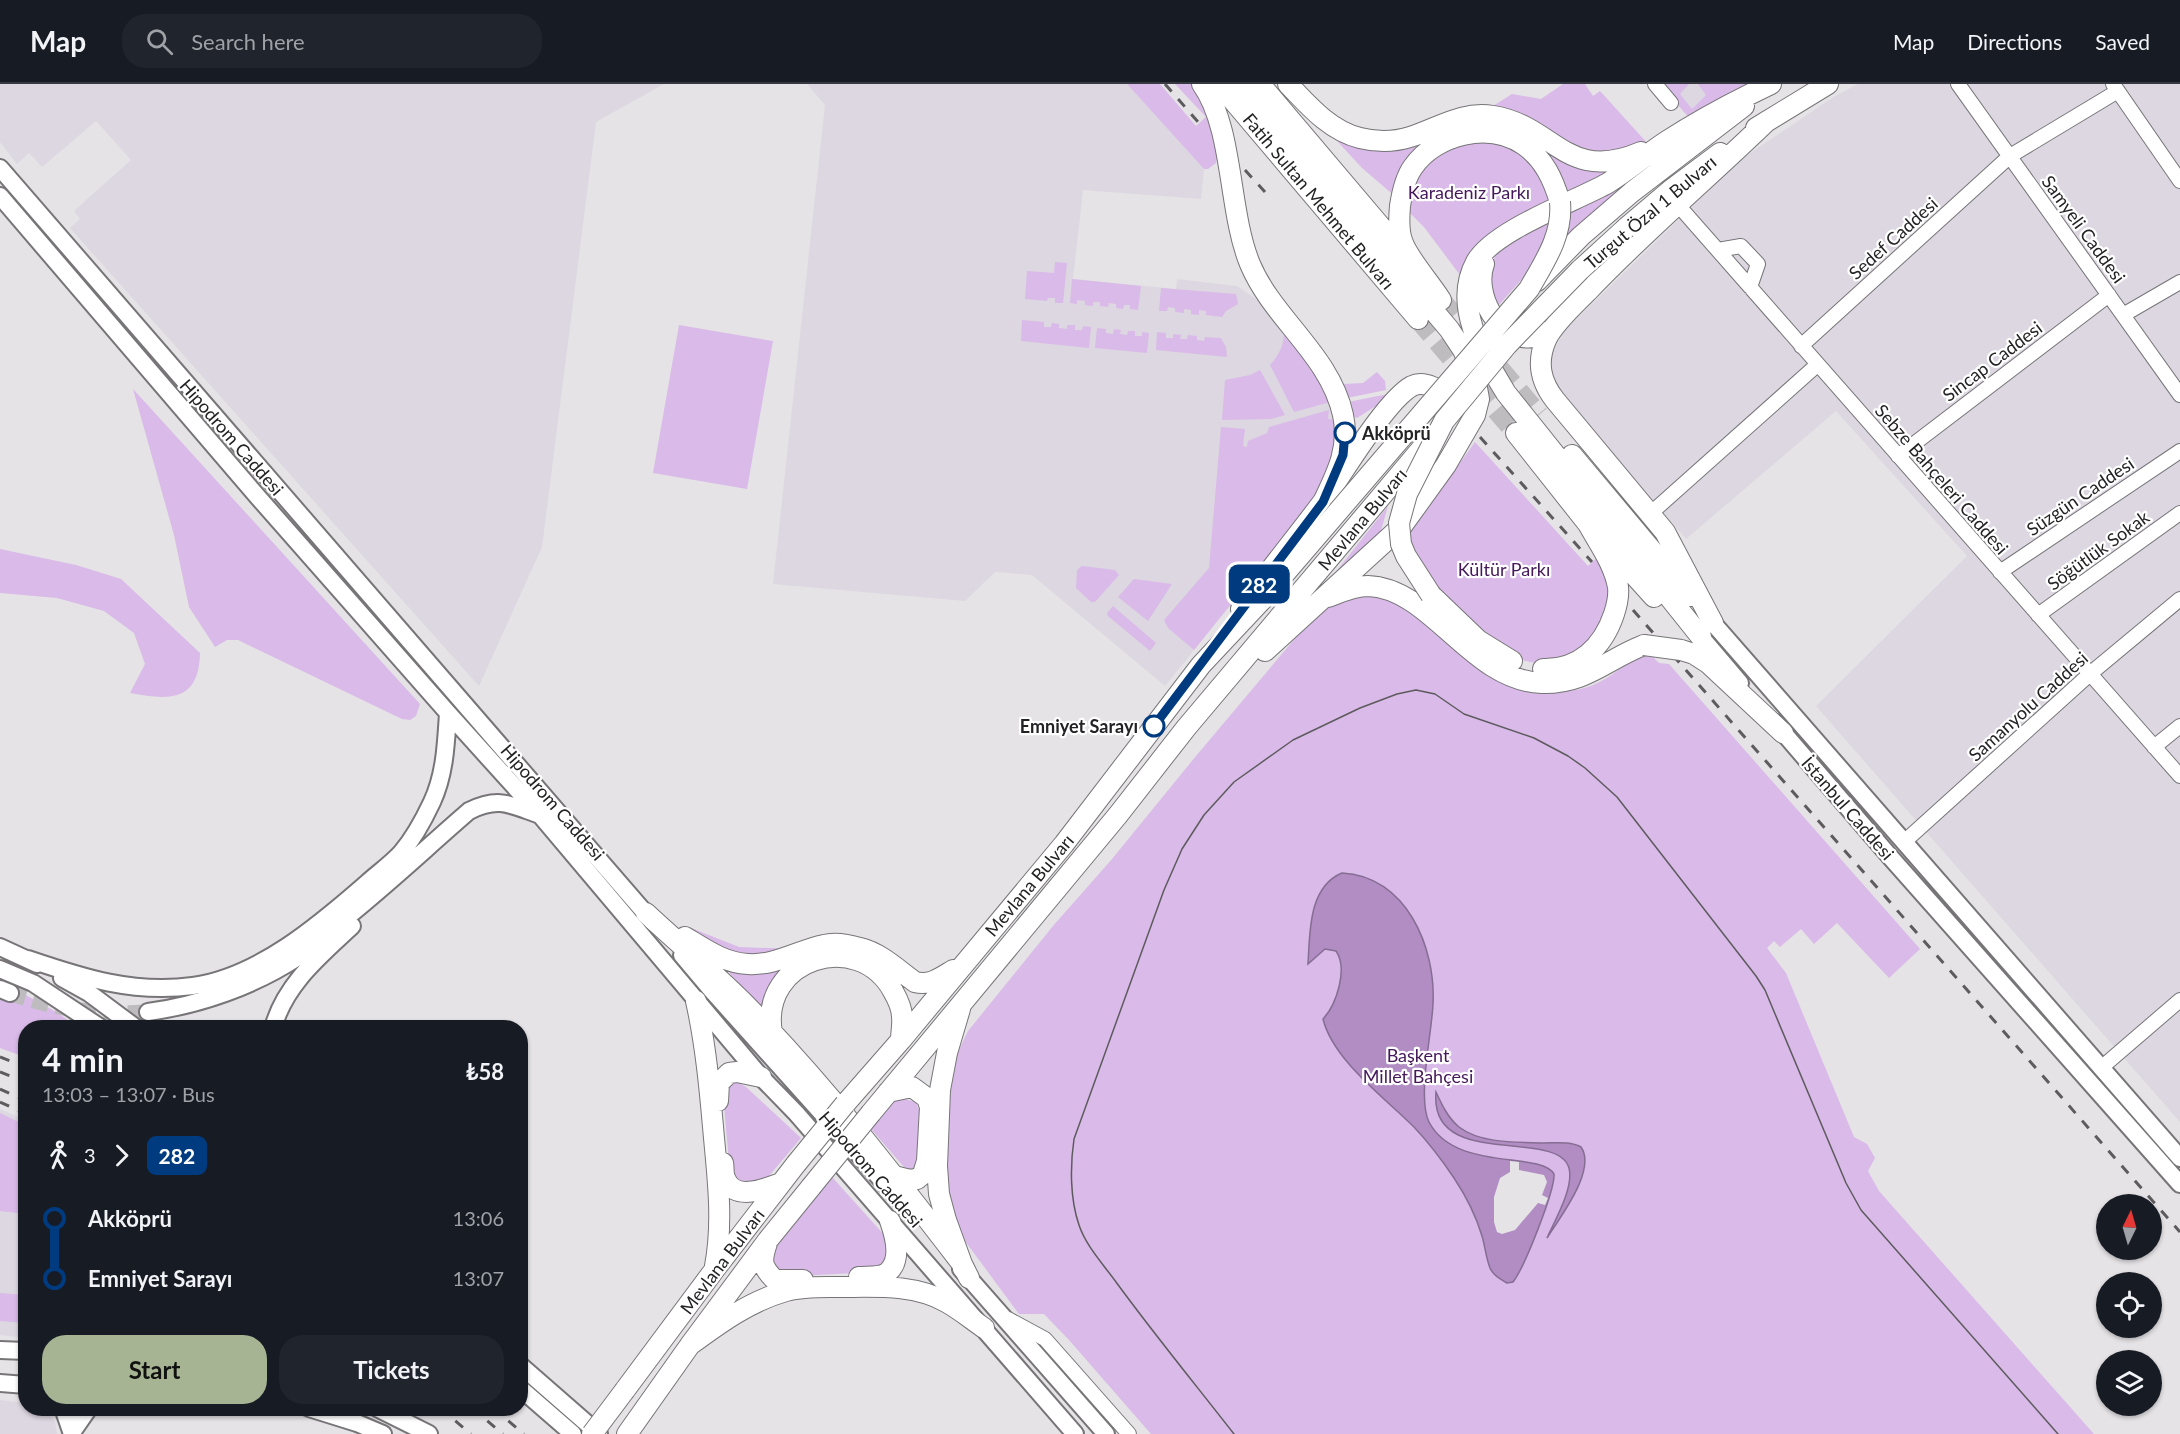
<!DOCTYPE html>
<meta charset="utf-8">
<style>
:root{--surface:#171b24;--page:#20242c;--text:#f1f3f6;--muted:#9ea1a6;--line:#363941;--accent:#a6b493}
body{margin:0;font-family:Lato,sans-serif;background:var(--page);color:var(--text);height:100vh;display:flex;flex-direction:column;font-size:22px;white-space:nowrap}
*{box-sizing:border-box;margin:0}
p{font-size:20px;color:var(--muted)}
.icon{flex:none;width:33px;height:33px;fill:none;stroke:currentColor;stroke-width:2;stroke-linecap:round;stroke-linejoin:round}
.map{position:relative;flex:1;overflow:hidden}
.details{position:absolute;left:18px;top:936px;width:510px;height:396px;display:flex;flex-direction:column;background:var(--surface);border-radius:24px;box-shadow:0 2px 4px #0004}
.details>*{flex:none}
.badge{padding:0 12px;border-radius:9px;font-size:21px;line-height:39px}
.needle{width:39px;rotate:5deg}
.buttons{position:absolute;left:2096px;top:1110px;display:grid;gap:12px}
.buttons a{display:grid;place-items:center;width:66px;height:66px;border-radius:50%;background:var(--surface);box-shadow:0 2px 4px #0004;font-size:30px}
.map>.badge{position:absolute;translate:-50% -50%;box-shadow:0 0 0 3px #fff}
.legs{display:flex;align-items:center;gap:9px;height:66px;padding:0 24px;font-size:20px}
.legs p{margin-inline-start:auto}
.headline{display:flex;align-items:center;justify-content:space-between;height:102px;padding:0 24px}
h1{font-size:33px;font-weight:700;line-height:45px}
.action{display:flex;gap:12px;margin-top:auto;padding:12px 24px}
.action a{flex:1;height:69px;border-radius:24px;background:var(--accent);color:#111;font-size:24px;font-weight:700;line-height:69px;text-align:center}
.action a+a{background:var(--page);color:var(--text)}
ul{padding:0 24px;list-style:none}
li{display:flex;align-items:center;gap:21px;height:60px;font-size:22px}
li i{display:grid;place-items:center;width:9px;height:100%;margin:0 8px;background:currentColor}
li i::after{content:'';width:15px;height:15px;margin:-8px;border:4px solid;border-radius:50%;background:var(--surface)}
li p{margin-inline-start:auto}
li:first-child i{background:linear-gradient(#0000 50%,currentColor 0)}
li:last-child i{background:linear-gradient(currentColor 50%,#0000 0)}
header{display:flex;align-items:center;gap:36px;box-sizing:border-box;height:84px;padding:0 30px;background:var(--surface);border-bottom:2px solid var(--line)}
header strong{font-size:28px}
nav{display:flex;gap:33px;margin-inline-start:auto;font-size:21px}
.search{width:420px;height:54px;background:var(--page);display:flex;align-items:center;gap:15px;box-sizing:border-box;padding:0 21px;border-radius:24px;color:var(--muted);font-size:22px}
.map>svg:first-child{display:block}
</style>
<header>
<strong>Map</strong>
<div class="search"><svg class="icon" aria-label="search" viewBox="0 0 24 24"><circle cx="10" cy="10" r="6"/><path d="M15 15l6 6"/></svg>Search here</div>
<nav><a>Map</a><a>Directions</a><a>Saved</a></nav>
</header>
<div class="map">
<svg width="2180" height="1350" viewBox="0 0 2180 1350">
<rect width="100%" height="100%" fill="#e5e3e6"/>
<!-- built -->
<path fill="#ddd7e1" d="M0 0H664L596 38 542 463 479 602 70 144 80 135 74 127 131 76 96 37 42 83 29 69 17 80 0 58Z
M807 0H1127L1204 85 1201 115 1083 106 1073 195 1176 205 1177 195 1237 202 1265 221 1309 271 1337 336 1305 429 1165 602 1032 491 995 488 965 517 773 500 825 21Z
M1660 0H1752L1699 31Z
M1858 0H2180V1038L1816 622 1967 472 1836 327 1686 455 1553 299 1551 273 1564 247 1740 76 1835 12Z
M0 1025 25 1036V1254L0 1251Z
M0 1316 25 1319 26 1324 44 1325 55 1338 57 1350H0Z"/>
<!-- green -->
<path fill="#d9bae8" d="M1127 0H1160L1196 42 1206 33 1175 0H1193C1205 19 1222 57 1216 79L1208 85H1204Z
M1563 0H1585L1593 12 1600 7 1649 61 1625 70 1590 69 1575 65 1529 34 1513 27 1493 22 1512 10 1541 15Z
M1660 0H1689L1680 10 1692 25 1706 11 1698 0H1752L1690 35Z
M1488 38C1498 40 1509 42 1519 47 1540 57 1555 77 1578 84 1590 87 1602 87 1615 87L1565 113C1558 90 1548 71 1527 57 1478 26 1401 51 1397 114L1362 84 1338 58 1340 55C1366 68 1395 68 1421 57 1432 52 1443 45 1455 42 1466 39 1477 39 1488 38Z
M1474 57 1501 60 1528 72 1555 120 1463 195 1424 143 1409 128C1409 104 1421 80 1442 67 1451 62 1464 60 1474 57Z
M1624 101 1529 187 1497 223 1493 216 1490 183 1498 166 1524 150Z
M1055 178 1067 179 1063 219H1055V214H1048L1047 217 1025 215 1027 187 1054 189Z
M1072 195 1141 202 1138 226 1130 225V221H1124L1123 225 1116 224V220L1109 219 1108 223 1100 222V218H1093V222L1085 221V217L1077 216V220L1070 219Z
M1161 204 1236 210 1238 220 1226 227 1222 233 1206 231V227L1199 226V231L1191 230V226L1184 225V229L1175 228V224L1168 223 1167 227H1159Z
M1022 236 1044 238V243H1051L1052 239 1059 240V244L1067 245V241H1075V246H1082L1083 242 1091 243 1089 264 1021 257Z
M1283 240 1334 317 1294 328 1270 281C1281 269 1286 257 1283 240Z
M679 241 773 257 747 405 653 389Z
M1097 244 1106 245V249L1113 250 1114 245 1121 246 1120 250 1127 251 1128 247H1135V252H1142V248L1149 249 1147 269 1095 264Z
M1157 248 1166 249V254H1173V250L1181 251 1180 255H1187L1188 251 1197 252V256L1204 257 1205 253 1221 254 1226 263 1227 273 1156 266Z
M1260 286 1285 331 1271 335 1222 336 1225 296 1250 291Z
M1377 288 1385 297 1386 306 1347 314 1344 300 1363 299Z
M133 305 420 620 416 632 410 636 402 635 238 556H227L215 563 189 523 174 451Z
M1388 310 1390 313 1357 334 1352 332 1348 318Z
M1329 326 1328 335 1337 336 1339 354 1318 412 1194 566 1168 544 1164 536 1209 484 1221 343 1245 345 1243 362 1247 363 1248 357 1267 349 1269 343Z
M1475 358 1588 482 1599 472 1609 495 1608 529 1581 568 1539 580 1522 576 1506 568 1435 505 1406 453Z
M1388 422 1380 450 1335 489Z
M0 465 76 481 121 495 200 569C199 619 168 616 130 609L145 580 134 549 104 527 57 514 0 509Z
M1082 482 1115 486 1119 491 1095 518H1091L1076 504 1077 486Z
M1134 495 1172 500 1148 537 1118 513Z
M1357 510 1391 513 1544 608C1565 609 1587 606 1605 595 1619 587 1633 572 1651 571L1659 579 1669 580 1920 865 1889 894 1837 839 1814 860 1801 845 1780 863 1774 857 1767 864 1786 889 1854 1053 1867 1060 1875 1074 1868 1087 1879 1107 2094 1350H1151L1069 1256 1044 1230H1019L965 1157 944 1107 949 1016 958 968 968 947 1053 842 1112 775 1196 672 1297 552 1324 524 1340 514Z
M1113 522 1156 559 1150 567 1108 532 1107 529Z
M691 844 739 863 794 865 738 873 691 846Z
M794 877 765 929 724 883Z
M13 904 58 929 77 943 26 944 25 973 0 964V915L6 917Z
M733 996 746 1003 801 1054 763 1099 741 1100 730 1089 723 1010Z
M904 1015 916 1018 921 1031 919 1084 912 1086 904 1083 871 1045 892 1018Z
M0 1029 25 1041V1130L0 1127Z
M832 1093 886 1153 891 1172 875 1188 798 1192 775 1189 770 1171Z
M0 1209 25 1211V1239L0 1237Z"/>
<!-- water -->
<path fill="#b18dc3" stroke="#866d93" stroke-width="1.5" d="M1342 789C1406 792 1436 863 1433 920 1432 948 1417 1014 1429 1038 1455 1088 1541 1067 1554 1090 1555 1107 1524 1184 1513 1198L1507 1199C1500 1195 1493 1191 1490 1184 1486 1174 1485 1162 1482 1152 1476 1132 1466 1112 1454 1094 1442 1076 1429 1059 1414 1043 1385 1014 1333 976 1323 935 1337 920 1348 884 1336 867L1325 865 1308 880C1310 849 1308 803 1342 789Z
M1436 1008C1442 1021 1448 1034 1459 1043 1481 1060 1518 1058 1544 1059 1556 1059 1570 1057 1581 1063 1597 1086 1560 1133 1547 1154 1555 1136 1574 1104 1569 1084 1557 1043 1429 1087 1436 1008Z"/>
<!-- pier -->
<path fill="#e5e3e6" d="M1510 1077 1519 1078V1086L1544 1091 1547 1098 1542 1111 1548 1114 1545 1121 1538 1119 1515 1146 1502 1150 1497 1148 1494 1138V1113L1500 1094 1510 1088Z"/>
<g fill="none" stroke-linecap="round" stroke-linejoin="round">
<!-- major-tunnel -->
<path stroke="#bebcbf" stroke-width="16" stroke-dasharray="16 8" stroke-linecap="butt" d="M10 909C55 924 101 933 148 928"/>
<!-- highway-tunnel -->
<path stroke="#bebcbf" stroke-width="20" stroke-dasharray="20 10" stroke-linecap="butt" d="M1441 216 1539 331
M1418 235 1516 349"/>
<defs>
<path id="minor" d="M1655 0 1671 19
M1958 0 2180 311
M2113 0 2180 97
M1678 121 2180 692
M1718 166 1741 162 1758 180 1750 203
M2123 231 2180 198
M1801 262 2010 72 2118 7
M1898 372 2109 211
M1650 430 1817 281
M2000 488 2180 367
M2038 531 2180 429
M2154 663 2180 642
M1904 758 2091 589 2180 515
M2101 984 2180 916
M1008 1235 1045 1255 1129 1350"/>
<path id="major" d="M0 84 653 838
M0 112 257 412 448 629 541 732 761 993 796 1029 1075 1350
M1713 539 2180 1074
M1701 553 1740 599
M1775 639 1892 775 2180 1100
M0 863 37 880
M682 871 714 909 914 1132
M28 875C84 894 133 910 193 902 258 893 319 841 367 799 378 789 391 780 401 769 413 755 424 735 432 718 445 690 446 660 448 629
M0 885 33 899 101 944
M62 894 89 909 136 944
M0 905 10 909
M148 928C200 921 254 902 298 873 312 864 324 852 337 841 383 805 425 765 469 727 499 712 511 721 540 731
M273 944C285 900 320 872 352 842
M961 1185 1106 1350
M0 1266 26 1267
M520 1281 599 1350
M0 1299 26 1301
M520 1304 573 1350
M63 1324 72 1350
M309 1324 357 1339 383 1350
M377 1324 429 1350
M73 1347 89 1324"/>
<path id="highway" d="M1202 0C1234 45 1228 127 1250 180 1273 235 1330 271 1343 331 1350 364 1337 389 1323 418
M1219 0 1418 235
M1242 0 1449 245 1463 266 1475 293 1479 315 1475 331 1446 381 1402 442 1265 567
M1260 0 1404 170
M1288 0C1308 21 1330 47 1360 54 1376 58 1394 58 1410 53 1439 44 1461 27 1493 32 1555 42 1566 100 1641 68
M1756 44 1828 0
M1626 144 1672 105 1720 69
M1484 180C1473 209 1498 259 1534 253 1540 252 1546 248 1552 246
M1537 197 1581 152 1632 108 1744 22
M1441 216C1431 200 1409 175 1403 159 1398 148 1399 134 1400 122 1402 109 1405 94 1413 83 1436 50 1489 37 1524 61 1544 75 1553 95 1560 118
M1516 349 1588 440 1654 513
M1572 371 1690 512
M1431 511 1478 556 1512 577
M1328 513C1341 508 1354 502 1368 502 1432 504 1471 597 1542 599 1586 600 1607 575 1644 561
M1241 525C1267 489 1295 455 1322 419 1341 392 1386 316 1412 302 1426 295 1442 308 1453 316
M1713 539 1665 448 1555 316C1541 298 1536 279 1546 256 1553 240 1575 220 1587 208 1644 148 1707 95 1767 37
M1701 553 1506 309C1483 271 1452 222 1476 178 1494 146 1574 118 1608 99 1629 86 1647 70 1667 57 1701 35 1735 17 1771 0
M1681 566 1694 570 1708 579 1783 649
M1543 585C1579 586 1603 563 1614 530 1617 521 1619 512 1618 503 1614 480 1599 460 1588 440
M646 829C678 859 712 887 743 918 823 999 893 1090 962 1180
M685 853C705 865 724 879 748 880 775 882 799 866 824 861 835 858 850 861 860 864 881 869 898 886 915 898 930 902 940 894 953 886
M696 917C706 962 710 1008 714 1054 718 1097 723 1139 715 1182
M960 925 947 969 940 1006 937 1082 939 1110 946 1136 962 1180 969 1194
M772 949C759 874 859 844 893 907 897 914 902 924 902 933 903 940 901 948 901 956
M888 1008 912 1003 927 1014 930 1023 927 1077 923 1090 917 1095 910 1096 894 1092
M718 1017 719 999 729 989 737 988 761 993
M845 1020 901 956 1064 760 1201 581 1262 516
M871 1029 1118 731 1186 644 1433 351
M723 1079C724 1083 723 1090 725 1094 733 1118 765 1105 781 1099
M767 1159C761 1177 761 1182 775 1196H803
M859 1193C867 1192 881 1194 888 1188 902 1176 895 1151 890 1137
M690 1261C720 1239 750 1217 786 1207 804 1202 823 1203 841 1203 876 1203 914 1200 946 1218 959 1225 971 1235 984 1244
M625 1306 715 1185 796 1080
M627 1350 690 1261 768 1156 811 1103"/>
</defs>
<!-- minor casing -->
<use href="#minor" stroke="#777578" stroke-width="16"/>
<!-- major casing -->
<use href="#major" stroke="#777578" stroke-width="20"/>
<!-- highway casing -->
<use href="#highway" stroke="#777578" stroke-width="22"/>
<!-- minor -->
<use href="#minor" stroke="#fff" stroke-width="14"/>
<!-- major -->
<use href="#major" stroke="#fff" stroke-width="16"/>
<!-- highway -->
<use href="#highway" stroke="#fff" stroke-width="20"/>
<!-- tram -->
<path stroke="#5d5b5e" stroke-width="1.5" d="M1234 1350C1195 1300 1154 1250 1116 1198 1103 1180 1086 1162 1079 1141 1070 1115 1070 1082 1074 1055L1164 806 1182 765 1204 731 1234 698 1293 656 1360 624 1397 610 1416 606 1435 610 1464 630 1534 654 1568 672 1585 684 1617 713 1756 892 1765 906 1846 1099 1861 1126 2058 1350"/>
<!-- rail -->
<path stroke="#5d5b5e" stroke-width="3" stroke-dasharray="10 10" stroke-linecap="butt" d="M1165 0 1199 39
M1245 86 1265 108
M1480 353 1592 478
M1633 526 2180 1148
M0 973 26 983
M0 988 26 998
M0 1005 26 1017
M0 1018 26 1030
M440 1324 471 1350
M472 1324 503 1350
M493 1324 524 1350"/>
<defs>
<path id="highway-bridge" d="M1431 511 1406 472 1401 460 1399 439 1407 410 1444 337 1507 261 1580 186 1626 144
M1262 516 1529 205C1545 177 1563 151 1560 118
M1644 561 1681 566
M796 1080 845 1020
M811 1103 871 1029
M592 1350 625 1306"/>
</defs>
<!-- highway-bridge casing -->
<use href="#highway-bridge" stroke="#777578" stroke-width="22" stroke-linecap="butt"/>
<!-- highway-bridge -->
<use href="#highway-bridge" stroke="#fff" stroke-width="20"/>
</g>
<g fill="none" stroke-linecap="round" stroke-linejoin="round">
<defs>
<path id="line-1" d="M1154 642 1323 418 1343 371 1345 349"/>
</defs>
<!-- line-1 casing -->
<use href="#line-1" stroke="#fff" stroke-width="14"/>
<!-- line-1 -->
<use href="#line-1" stroke="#003b80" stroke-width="9"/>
</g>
<!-- markers -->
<g fill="#fff" stroke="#003b80" stroke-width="3">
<circle cx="1345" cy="349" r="10"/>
<circle cx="1154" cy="642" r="10"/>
</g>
<g text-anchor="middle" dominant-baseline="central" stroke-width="4.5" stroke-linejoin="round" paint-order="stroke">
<!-- park labels -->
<g font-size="18" fill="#46185a" stroke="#fff">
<text x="1469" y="108">Karadeniz Parkı</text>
<text x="1504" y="485">Kültür Parkı</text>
<text x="1418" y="971">Başkent<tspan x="1418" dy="21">Millet Bahçesi</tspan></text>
</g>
<!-- street labels -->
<g font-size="18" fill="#232224" stroke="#fff">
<text transform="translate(1319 117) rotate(50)">Fatih Sultan Mehmet Bulvarı</text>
<text transform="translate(1650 128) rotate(-40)">Turgut Özal 1 Bulvarı</text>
<text transform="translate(2084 145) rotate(54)">Samyeli Caddesi</text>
<text transform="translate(1893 154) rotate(-42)">Sedef Caddesi</text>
<text transform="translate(1992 277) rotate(-37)">Sincap Caddesi</text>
<text transform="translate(232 353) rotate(49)">Hipodrom Caddesi</text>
<text transform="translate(1942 395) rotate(49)">Sebze Bahçeleri Caddesi</text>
<text transform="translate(2080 412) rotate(-34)">Süzgün Caddesi</text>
<text transform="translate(1362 435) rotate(-50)">Mevlana Bulvarı</text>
<text transform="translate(2098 466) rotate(-36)">Söğütlük Sokak</text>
<text transform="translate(2028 622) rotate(-42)">Samanyolu Caddesi</text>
<text transform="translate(553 718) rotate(49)">Hipodrom Caddesi</text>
<text transform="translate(1848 724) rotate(49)">İstanbul Caddesi</text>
<text transform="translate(1029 801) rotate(-50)">Mevlana Bulvarı</text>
<text transform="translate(871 1085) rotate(49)">Hipodrom Caddesi</text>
<text transform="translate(722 1177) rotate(-53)">Mevlana Bulvarı</text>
</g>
<!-- stop labels -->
<g font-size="18" font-weight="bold" fill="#232224" stroke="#fff" text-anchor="start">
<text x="1362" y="349">Akköprü</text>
<text x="1138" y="642" text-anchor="end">Emniyet Sarayı</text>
</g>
</g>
</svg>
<div class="buttons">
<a><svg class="needle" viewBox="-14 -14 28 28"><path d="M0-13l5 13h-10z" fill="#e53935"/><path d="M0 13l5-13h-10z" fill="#9ea1a6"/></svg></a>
<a><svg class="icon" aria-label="locate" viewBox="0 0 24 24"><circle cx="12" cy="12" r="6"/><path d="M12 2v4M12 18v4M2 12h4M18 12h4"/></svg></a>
<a><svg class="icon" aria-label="layers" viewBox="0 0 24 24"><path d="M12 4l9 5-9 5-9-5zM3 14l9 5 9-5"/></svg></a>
</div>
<b class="badge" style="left:1259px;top:500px;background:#003b80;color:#fff">282</b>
<section class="details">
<div class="headline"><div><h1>4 min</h1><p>13:03 – 13:07 · Bus</p></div><b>₺58</b></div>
<div class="legs"><svg class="icon" aria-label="walk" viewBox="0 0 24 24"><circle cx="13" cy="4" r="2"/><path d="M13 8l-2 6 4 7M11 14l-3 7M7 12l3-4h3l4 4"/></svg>3<svg class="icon" aria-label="forward" viewBox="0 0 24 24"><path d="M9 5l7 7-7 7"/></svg><b class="badge" style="background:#003b80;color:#fff">282</b></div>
<ul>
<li><i style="color:#003b80"></i><b>Akköprü</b><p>13:06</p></li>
<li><i style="color:#003b80"></i><b>Emniyet Sarayı</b><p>13:07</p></li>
</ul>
<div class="action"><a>Start</a><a>Tickets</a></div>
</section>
</div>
